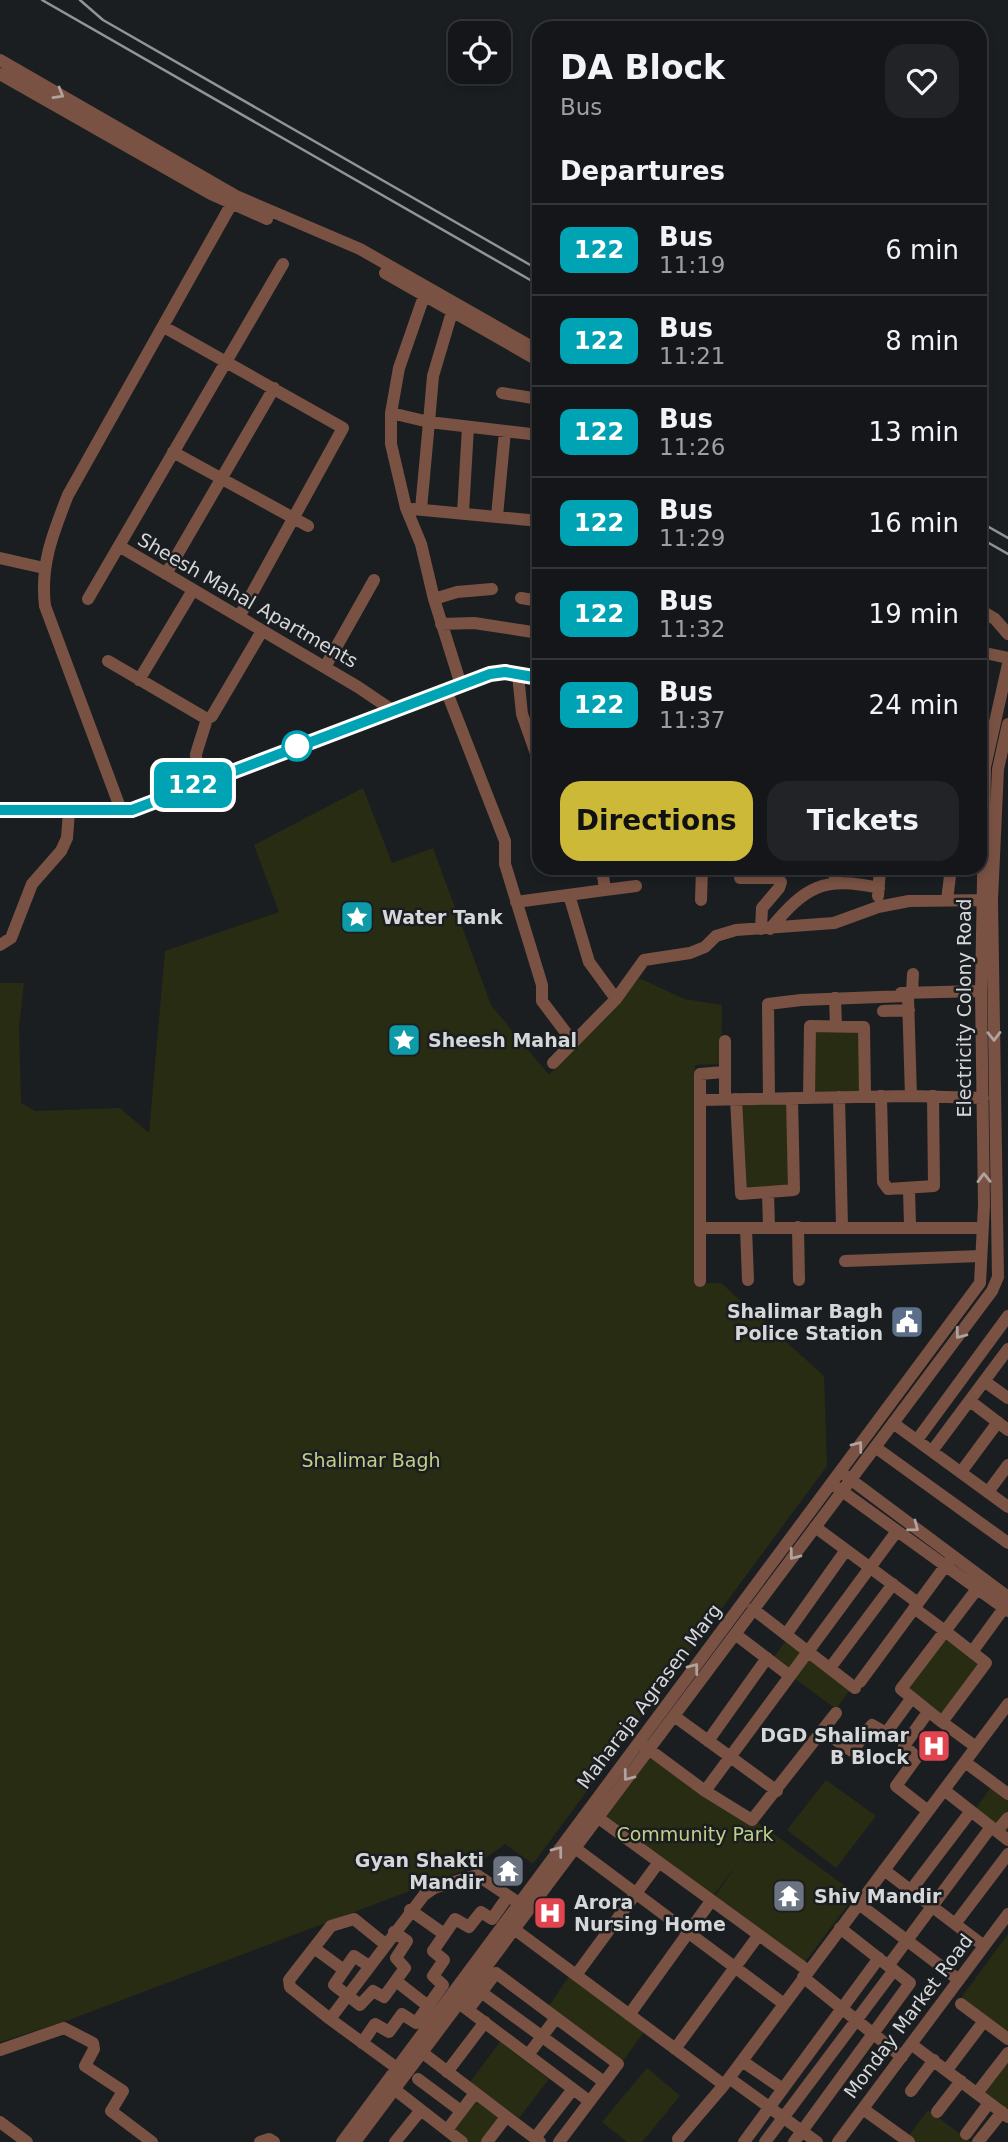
<!DOCTYPE html>
<style>
:root{--surface:#141619;--page:#212326;--text:#f1f3f6;--muted:#9d9fa2;--line:#333538;--accent:#ccb938}
body{margin:0;font-family:"DejaVu Sans",sans-serif;background:var(--page);color:var(--text);height:100vh;display:flex;flex-direction:column;font-size:26px;white-space:nowrap}
*{box-sizing:border-box;margin:0}
p{font-size:23px;color:var(--muted)}
.icon{flex:none;width:38px;height:38px;fill:none;stroke:currentColor;stroke-width:2;stroke-linecap:round;stroke-linejoin:round}
.map{position:relative;flex:1;overflow:hidden}
.panel{position:absolute;left:532px;top:21px;width:455px;height:854px;display:flex;flex-direction:column;background:var(--surface);border-radius:21px;box-shadow:0 4px 10px #0003,0 0 0 2px var(--line)}
.panel>*{flex:none}
.badge{padding:0 14px;border-radius:10px;font-size:24px;line-height:46px}
.controls{position:absolute;left:448px;top:21px;display:grid;gap:14px}
.controls a{display:grid;place-items:center;width:63px;height:63px;border-radius:14px;background:var(--surface);box-shadow:0 4px 10px #0003,0 0 0 2px var(--line);font-size:35px}
.map>.badge{position:absolute;translate:-50% -50%;box-shadow:0 0 0 4px #fff}
h2{padding:0 28px;font-size:26px;line-height:63px}
.round{display:grid;place-items:center;flex:none;width:74px;height:74px;border-radius:21px;background:var(--page)}
.head{display:flex;align-items:center;justify-content:space-between;height:119px;padding:0 28px}
h1{font-size:33px;font-weight:700;line-height:52px}
.primary-button{display:flex;gap:14px;margin-top:auto;padding:14px 28px}
.primary-button a{flex:1;height:80px;border-radius:21px;background:var(--accent);color:#111;font-size:28px;font-weight:700;line-height:80px;text-align:center}
.primary-button a+a{background:var(--page);color:var(--text)}
ul{padding:0;list-style:none}
li{display:flex;align-items:center;gap:21px;height:91px;padding:0 28px;border-top:2px solid var(--line)}
li div{flex:1}
li b{display:block;font-size:26px}
li em{font-style:normal}
li .badge{min-width:77px;font-weight:700;text-align:center}
.map>svg:first-child{display:block}
</style>
<div class="map">
<svg width="1008" height="2142" viewBox="0 0 1008 2142">
<rect width="100%" height="100%" fill="#1b1e21"/>
<!-- green -->
<path fill="#282c13" d="M363 788 392 863 433 848 491 1005 549 1075 639 978 684 999 722 1005 721 1064 695 1065 696 1283H721L824 1376 827 1466 533 1864 505 1844 473 1867 69 2020 0 2042V983H24L19 1027 21 1103 35 1111 120 1108 149 1133 165 951 279 912 254 845Z
M811 1029H861V1093L812 1094Z
M790 1101 792 1190 741 1191 739 1102Z
M790 1635 855 1683 836 1709 771 1661Z
M946 1635 983 1663 941 1718 904 1690Z
M651 1754 763 1826 856 1894 805 1962 713 1899 737 1864 710 1900 602 1819Z
M826 1780 876 1816 836 1868 787 1830Z
M992 1786 1008 1798V1835L974 1811Z
M1008 1934V2033L961 1998Z
M570 1975 645 2030 623 2061 548 2007Z
M500 2042 549 2079 519 2118 470 2082Z
M1008 2058V2114L981 2093Z
M647 2068 680 2096 642 2142H627L602 2122Z
M476 2099 501 2117 482 2142H469L453 2130Z
M928 2110 971 2142H915L908 2137Z"/>
<g fill="none" stroke-linecap="round" stroke-linejoin="round">
<!-- minor -->
<path stroke="#795244" stroke-width="12" d="M0 60 236 196 360 249 539 351
M0 74 211 194 267 219
M385 273 539 361
M424 296 399 368 391 413V444L406 508 421 544 434 599 461 685
M164 327 343 428 239 617
M502 393 539 399
M391 413 429 422 433 376 452 312
M173 452 308 526
M413 509 539 521
M421 509 429 422 539 435
M463 513 468 427
M497 516 505 431
M119 546 358 687 392 710
M0 558 44 568
M166 574 274 388
M521 598 539 601
M88 599 283 264
M434 599 457 592 492 589
M980 610 995 619 1008 634
M441 624 474 623 539 633
M980 652 1008 658
M108 661 207 719 212 716 262 631
M325 667 374 580
M518 675 522 714 539 762
M139 680 193 590
M446 690 505 841V864L542 985V1001L573 1042
M197 783 196 754 207 719
M0 810H132L490 674 505 672 539 679
M121 810 45 606C40 565 53 533 68 495L236 196
M740 878H776L781 882 779 888 762 908 761 929
M834 882 838 868
M605 890 636 886
M569 895 589 962 616 999
M878 896 880 868
M701 900 702 868
M947 900 951 868
M516 902 605 890 602 868
M770 929C806 886 823 876 879 888
M0 945 11 938 32 884 61 851 67 838 69 811
M912 992 913 974
M901 993 981 991
M835 998 836 1026
M883 1011 909 1010
M725 1041V1099
M553 1063 616 999 644 960 690 953 705 947 716 936 736 930 834 923 878 907 909 901 992 900
M881 1096 883 1182 888 1189 934 1186 933 1096
M839 1097 842 1227
M769 1098 768 1004 801 1000 905 996 908 997 911 1096
M809 1098 810 1026 864 1027 865 1097
M736 1099 741 1194 794 1190 792 1098
M700 1100 911 1096 983 1098
M909 1189 910 1226
M768 1193 769 1227
M798 1227 799 1280
M700 1228H982
M746 1228 748 1280
M845 1261 981 1256
M700 1281V1074L724 1072
M984 1381 1008 1398
M970 1401 1008 1430
M893 1423 1008 1507
M917 1440 1008 1316
M875 1447 1008 1543
M932 1451 1008 1349
M961 1472 998 1422
M846 1476 1008 1597
M835 1486 1008 1611
M988 1492 1008 1465
M815 1527 918 1603
M914 1608 945 1631 977 1589
M753 1609 855 1688
M945 1631 986 1663 942 1722 901 1689Z
M787 1633 846 1550
M735 1634 790 1676
M972 1652 1004 1608
M830 1668 893 1584
M860 1682 949 1561
M928 1712 904 1746 917 1757 896 1786 928 1811
M674 1716 777 1791
M942 1722 976 1747
M823 1731 852 1751 872 1725 886 1733 911 1699
M708 1741 767 1658
M643 1745 705 1791 752 1820 836 1713
M965 1762 1008 1794
M944 1790 1008 1840
M705 1791 897 1531
M597 1817 807 1970
M997 1831 1008 1818
M575 1848 784 2004
M884 1870 984 1946
M911 1890 971 1811
M859 1904 959 1980
M410 1910 444 1934
M955 1924 1008 1854
M514 1929 724 2085
M314 1948 344 1970
M369 1966 354 1956 334 1985 360 2005 373 1991 384 1997 405 1968 396 1958 407 1941 394 1932
M888 1966 991 1827
M576 1975 659 1862
M803 1977 902 2057
M396 1981 428 2006
M481 1992 604 2082
M961 2004 1008 2039
M464 2007 589 2101
M468 2010 496 1973 618 2064 559 2142
M629 2015 711 1901
M330 2019 290 1987 289 1980 331 1926 354 1919 385 1944
M362 2043 375 2024 389 2032 402 2014 416 2023 443 1985 433 1976 444 1960 433 1951 455 1919 469 1927 481 1912 492 1919 508 1896
M911 2044 1008 2117
M415 2047 540 2142
M675 2049 758 1936
M0 2050 64 2028 93 2043 94 2049 85 2066 123 2091 111 2111 152 2142
M528 2055 556 2018
M742 2061 783 2089
M947 2070 984 2021
M401 2071 330 2019 424 1895 434 1888 477 1875 525 1907
M447 2072 485 2022
M729 2078 817 2142
M418 2079 461 2111
M394 2089 462 2142
M911 2091 934 2060
M977 2093 1008 2053
M863 2109 909 2142
M937 2112 961 2081
M0 2122 27 2142
M447 2130 475 2093
M966 2134 989 2103
M535 2138 573 2089
M678 2139 724 2085 1008 1704
M260 2142 269 2139 274 2142
M342 2142 980 1283 984 1205 981 991 985 767 1008 664
M355 2142 992 1291 998 1277 992 900 998 769 1008 724
M395 2142 421 2110
M487 2142 506 2117
M744 2142 879 1958
M765 2142 894 1970
M794 2142 910 1983 840 1928
M838 2142 1008 1914
M978 2142 1002 2112"/>
<!-- rail -->
<path stroke="#929497" stroke-width="2.5" d="M42 0 539 285
M80 0 103 20 539 270
M980 522 1008 538
M980 538 1008 554"/>
</g>
<!-- one-way arrows -->
<defs><path id="oneway-chevron" d="M-2-3.5L2.5 0L-2 3.5" fill="none" stroke-width="1.6" stroke-linecap="round" stroke-linejoin="round" transform="scale(1.75)"/></defs>
<g stroke="#b0a29d">
<use href="#oneway-chevron" transform="translate(59 94) rotate(30)"/>
<use href="#oneway-chevron" transform="translate(994 1036) rotate(89)"/>
<use href="#oneway-chevron" transform="translate(984 1178) rotate(-91)"/>
<use href="#oneway-chevron" transform="translate(960 1334) rotate(127)"/>
<use href="#oneway-chevron" transform="translate(858 1446) rotate(-53)"/>
<use href="#oneway-chevron" transform="translate(914 1527) rotate(37)"/>
<use href="#oneway-chevron" transform="translate(794 1555) rotate(127)"/>
<use href="#oneway-chevron" transform="translate(694 1668) rotate(-53)"/>
<use href="#oneway-chevron" transform="translate(628 1776) rotate(127)"/>
<use href="#oneway-chevron" transform="translate(558 1851) rotate(-53)"/>
</g>
<g fill="none" stroke-linecap="round" stroke-linejoin="round">
<defs>
<path id="line" d="M0 810H132L490 674 505 672 539 678"/>
</defs>
<!-- line casing -->
<use href="#line" stroke="#fff" stroke-width="16"/>
<!-- line -->
<use href="#line" stroke="#00a3b4" stroke-width="10"/>
</g>
<!-- icons -->
<defs>
<symbol id="sight-square" viewBox="-11 -11 22 22"><rect x="-9" y="-9" width="18" height="18" rx="4" fill="#0f9aa8" stroke="#1b1e21"/><path d="M0-6L1.8-2.2L6-1.7L2.9 1.2L3.7 5.4L0 3.3L-3.7 5.4L-2.9 1.2L-6-1.7L-1.8-2.2Z" fill="#fff"/></symbol>
<symbol id="civic-square" viewBox="-11 -11 22 22"><rect x="-9" y="-9" width="18" height="18" rx="4" fill="#5c6f8a" stroke="#1b1e21"/><path d="M-.6-6.5H3V-4.5H.6V-3L4-1V1h2V6H-6V1h2V-1L-.6-3ZM-1.2 2.5V6h2.4V2.5Z" fill="#fff"/></symbol>
<symbol id="hospital-square" viewBox="-11 -11 22 22"><rect x="-9" y="-9" width="18" height="18" rx="4" fill="#e0444e" stroke="#1b1e21"/><path d="M-5-5h3v3.5h4V-5h3V5h-3V1.5h-4V5h-3Z" fill="#fff"/></symbol>
<symbol id="temple-square" viewBox="-11 -11 22 22"><rect x="-9" y="-9" width="18" height="18" rx="4" fill="#6b7280" stroke="#1b1e21"/><path d="M0-6L5-2H3V0L6.5 2.5H4V6H1.5V3h-3V6H-4V2.5H-6.5L-3 0V-2H-5Z" fill="#fff"/></symbol>
</defs>
<g fill-rule="evenodd">
<use href="#sight-square" x="338" y="898" width="38" height="38"/>
<use href="#sight-square" x="385" y="1021" width="38" height="38"/>
<use href="#civic-square" x="888" y="1303" width="38" height="38"/>
<use href="#hospital-square" x="915" y="1727" width="38" height="38"/>
<use href="#temple-square" x="489" y="1852" width="38" height="38"/>
<use href="#temple-square" x="770" y="1877" width="38" height="38"/>
<use href="#hospital-square" x="531" y="1894" width="38" height="38"/>
</g>
<!-- markers -->
<circle fill="#fff" stroke="#00a3b4" stroke-width="3.5" cx="297" cy="746" r="14"/>
<g text-anchor="middle" dominant-baseline="central" stroke-width="5" stroke-linejoin="round" paint-order="stroke">
<!-- street labels -->
<g font-size="19" fill="#d5d7d9" stroke="#1b1e21">
<text transform="translate(248 600) rotate(30)">Sheesh Mahal Apartments</text>
<text transform="translate(964 1008) rotate(-90)">Electricity Colony Road</text>
<text transform="translate(649 1696) rotate(-53)">Maharaja Agrasen Marg</text>
<text transform="translate(908 2016) rotate(-53)">Monday Market Road</text>
</g>
<!-- poi labels -->
<g font-size="19" font-weight="bold" fill="#d5d7d9" stroke="#1b1e21" text-anchor="start">
<text x="382" y="917">Water Tank</text>
<text x="428" y="1040">Sheesh Mahal</text>
<text x="883" y="1311" text-anchor="end">Shalimar Bagh<tspan x="883" dy="22">Police Station</tspan></text>
<text x="909" y="1735" text-anchor="end">DGD Shalimar<tspan x="909" dy="22">B Block</tspan></text>
<text x="484" y="1860" text-anchor="end">Gyan Shakti<tspan x="484" dy="22">Mandir</tspan></text>
<text x="814" y="1896">Shiv Mandir</text>
<text x="574" y="1902">Arora<tspan x="574" dy="22">Nursing Home</tspan></text>
</g>
<!-- park labels -->
<g font-size="19" fill="#c1ce86" stroke="#1b1e21">
<text x="371" y="1460">Shalimar Bagh</text>
<text x="695" y="1834">Community Park</text>
</g>
</g>
</svg>
<div class="controls">
<a><svg class="icon" aria-label="locate" viewBox="0 0 24 24"><circle cx="12" cy="12" r="6"/><path d="M12 2v4M12 18v4M2 12h4M18 12h4"/></svg></a>
</div>
<b class="badge" style="left:193px;top:785px;background:#00a3b4;color:#fff">122</b>
<section class="panel">
<div class="head"><div><h1>DA Block</h1><p>Bus</p></div><a class="round"><svg class="icon" aria-label="heart" viewBox="0 0 24 24"><path d="M12 20l-8-8c-3-5 5-10 8-4 3-6 11-1 8 4z"/></svg></a></div>
<h2>Departures</h2>
<ul>
<li><span class="badge" style="background:#00a3b4;color:#fff">122</span><div><b>Bus</b><p>11:19</p></div><em>6 min</em></li>
<li><span class="badge" style="background:#00a3b4;color:#fff">122</span><div><b>Bus</b><p>11:21</p></div><em>8 min</em></li>
<li><span class="badge" style="background:#00a3b4;color:#fff">122</span><div><b>Bus</b><p>11:26</p></div><em>13 min</em></li>
<li><span class="badge" style="background:#00a3b4;color:#fff">122</span><div><b>Bus</b><p>11:29</p></div><em>16 min</em></li>
<li><span class="badge" style="background:#00a3b4;color:#fff">122</span><div><b>Bus</b><p>11:32</p></div><em>19 min</em></li>
<li><span class="badge" style="background:#00a3b4;color:#fff">122</span><div><b>Bus</b><p>11:37</p></div><em>24 min</em></li>
</ul>
<div class="primary-button"><a>Directions</a><a>Tickets</a></div>
</section>
</div>
